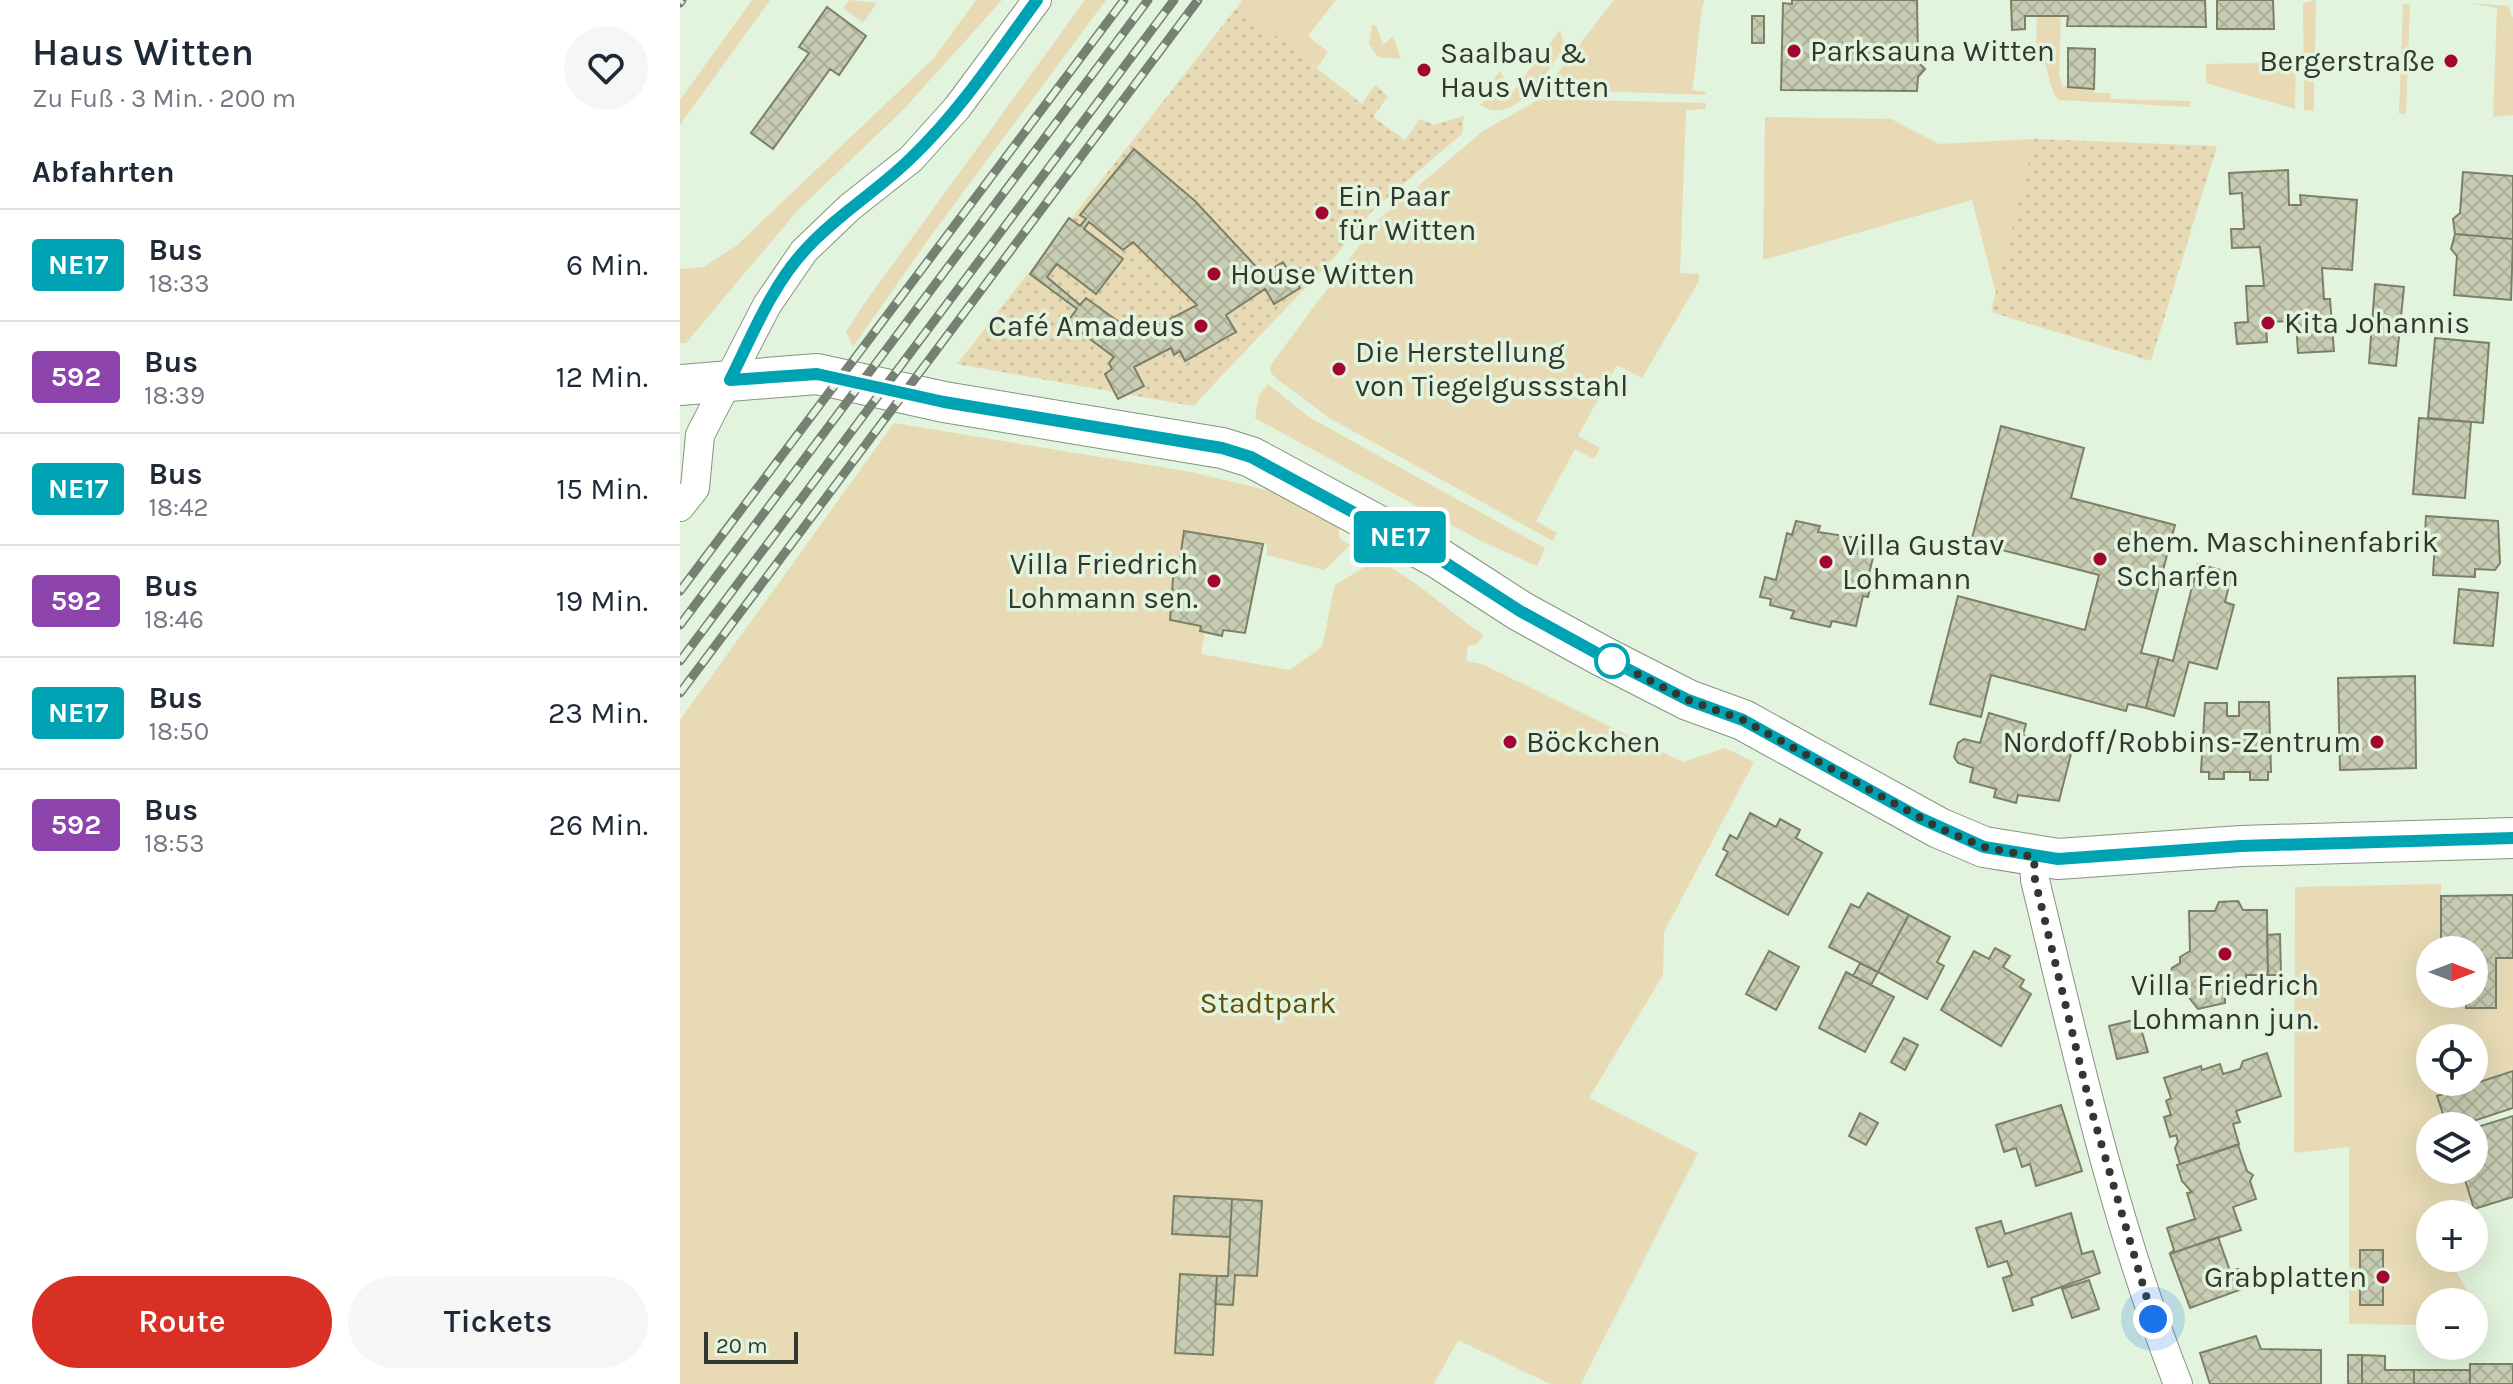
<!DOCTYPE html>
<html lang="de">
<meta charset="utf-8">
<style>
:root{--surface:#fff;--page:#f6f6f7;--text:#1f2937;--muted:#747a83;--line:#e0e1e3;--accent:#d93025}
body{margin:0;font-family:Karla,sans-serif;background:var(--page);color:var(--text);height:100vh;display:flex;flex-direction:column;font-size:30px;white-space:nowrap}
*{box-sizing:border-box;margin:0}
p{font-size:26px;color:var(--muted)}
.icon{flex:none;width:44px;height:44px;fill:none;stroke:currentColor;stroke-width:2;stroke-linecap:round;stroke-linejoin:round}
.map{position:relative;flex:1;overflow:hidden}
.panel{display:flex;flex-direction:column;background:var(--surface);width:680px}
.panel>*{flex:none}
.badge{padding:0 16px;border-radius:6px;font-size:28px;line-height:52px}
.needle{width:52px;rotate:90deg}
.buttons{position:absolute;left:1736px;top:936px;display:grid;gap:16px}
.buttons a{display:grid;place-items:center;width:72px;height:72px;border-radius:50%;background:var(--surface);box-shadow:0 8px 32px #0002;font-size:40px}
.scale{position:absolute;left:24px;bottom:20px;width:94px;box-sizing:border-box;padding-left:8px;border:4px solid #31382f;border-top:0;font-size:22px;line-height:28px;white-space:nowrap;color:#31382f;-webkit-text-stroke:6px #e2f4dd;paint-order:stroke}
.you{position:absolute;width:40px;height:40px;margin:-20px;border:6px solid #fff;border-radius:50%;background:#1a73e8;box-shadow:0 0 0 12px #1a73e833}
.map>.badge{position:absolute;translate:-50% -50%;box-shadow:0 0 0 4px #fff}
h2{padding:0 32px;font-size:30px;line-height:72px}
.round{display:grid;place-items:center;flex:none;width:84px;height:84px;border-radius:42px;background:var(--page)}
.summary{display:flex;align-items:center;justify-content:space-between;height:136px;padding:0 32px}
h1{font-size:38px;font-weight:600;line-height:60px}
.action{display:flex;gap:16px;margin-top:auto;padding:16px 32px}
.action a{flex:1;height:92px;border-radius:48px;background:var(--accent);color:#fff;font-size:32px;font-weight:600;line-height:92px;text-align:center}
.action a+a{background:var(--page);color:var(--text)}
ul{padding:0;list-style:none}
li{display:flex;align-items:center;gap:24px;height:112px;padding:0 32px;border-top:2px solid var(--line)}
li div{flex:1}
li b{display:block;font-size:30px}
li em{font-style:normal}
li .badge{min-width:88px;font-weight:700;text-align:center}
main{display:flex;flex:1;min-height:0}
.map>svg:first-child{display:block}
</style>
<main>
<section class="panel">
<div class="summary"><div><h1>Haus Witten</h1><p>Zu Fuß · 3 Min. · 200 m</p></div><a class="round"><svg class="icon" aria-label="heart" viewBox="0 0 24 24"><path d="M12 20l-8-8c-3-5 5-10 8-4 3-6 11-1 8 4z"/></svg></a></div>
<h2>Abfahrten</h2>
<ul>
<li><span class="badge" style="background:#00a3b4;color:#fff">NE17</span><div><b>Bus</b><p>18:33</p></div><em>6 Min.</em></li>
<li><span class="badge" style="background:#8e44ad;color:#fff">592</span><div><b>Bus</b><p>18:39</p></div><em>12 Min.</em></li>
<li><span class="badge" style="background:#00a3b4;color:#fff">NE17</span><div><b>Bus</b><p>18:42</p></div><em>15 Min.</em></li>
<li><span class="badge" style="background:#8e44ad;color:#fff">592</span><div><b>Bus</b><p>18:46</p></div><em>19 Min.</em></li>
<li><span class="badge" style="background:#00a3b4;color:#fff">NE17</span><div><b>Bus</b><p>18:50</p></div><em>23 Min.</em></li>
<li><span class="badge" style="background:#8e44ad;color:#fff">592</span><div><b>Bus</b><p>18:53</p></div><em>26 Min.</em></li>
</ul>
<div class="action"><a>Route</a><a>Tickets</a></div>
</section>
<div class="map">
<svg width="1833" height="1384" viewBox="0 0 1833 1384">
<defs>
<pattern id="garden-dots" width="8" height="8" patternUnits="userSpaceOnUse" patternTransform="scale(2)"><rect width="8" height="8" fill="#e7dab5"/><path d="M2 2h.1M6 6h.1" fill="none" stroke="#c7bc9c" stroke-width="1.8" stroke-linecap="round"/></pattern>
<pattern id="building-cross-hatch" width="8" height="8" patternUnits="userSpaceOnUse" patternTransform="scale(2)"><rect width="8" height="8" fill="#c8ccb2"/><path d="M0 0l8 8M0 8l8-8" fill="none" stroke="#acb099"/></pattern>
</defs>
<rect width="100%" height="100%" fill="#e2f4dd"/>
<!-- green -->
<path fill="#e7dab5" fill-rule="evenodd" d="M72 0H90L0 125V100Z
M169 0 197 3 183 23 163 8Z
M296 0H322L223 110 118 210 6 343H0V269L24 267 56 246 254 58Z
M405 0H426L250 237 173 347 166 332 184 304Z
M562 0H656L628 36 648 52 637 68 558 6Z
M934 0H1024C1017 32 1018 58 1012 90L1026 92 1025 95 865 89Z
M1636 0 1635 55H1660V66H1634V111L1624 110 1623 3Z
M1790 3 1828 6 1833 18V115L1813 117 1817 8Z
M1723 4H1730L1726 114H1719Z
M1357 16H1381L1379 76 1383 86 1414 89V93H1430L1431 99 1510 101V107L1379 100C1366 86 1371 63 1356 52Z
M692 25H696L703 45 713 36 721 59 698 57 689 44Z
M880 30 885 47C868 69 835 129 800 105L807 98 802 94 820 71 832 93Z
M1616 62 1615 109 1526 83V64Z
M860 99 1026 103V109L1006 110 1000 273 1019 274V281L962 378 937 365 898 436 920 448 914 459 895 449 856 521 877 533 873 541 651 419 598 380 591 373 590 366 699 219 803 131Z
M1085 117 1211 119 1259 144 1355 139 1316 294 1292 200 1083 260Z
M588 384 629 417 865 548 857 566 801 541 575 418 579 396Z
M214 423 511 472 587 490 659 526V538L670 545 644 570 587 555V545L505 531 499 566H494L490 620 521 626 520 631 525 632 521 654 610 670 642 647 655 585 696 560C737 579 767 611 804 635L796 645H788L786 661 802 664 1003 762 1045 748 1074 762 984 932 983 975 909 1098 1018 1153 901 1384H870L778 1340 754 1384H0V720Z
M1761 884V950H1750V994H1786V1008H1816V958H1833V1071L1757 1096 1767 1126H1750V1170H1782L1790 1199 1743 1213 1750 1227V1258H1768L1794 1302H1750V1325L1669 1324V1147L1614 1153 1615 887ZM1750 1038H1794V1082H1750Z"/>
<!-- garden -->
<path fill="url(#garden-dots)" d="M558 6 682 104 695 85 708 96 693 117 725 140 740 119 754 125 784 116 782 134 693 210 651 261 513 406 277 364Z
M1355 139 1537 146 1471 361 1311 312Z"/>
<!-- building -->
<path fill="url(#building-cross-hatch)" stroke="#7c8067" stroke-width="2" fill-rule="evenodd" d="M1112 0H1237L1238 62 1245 69 1238 77 1237 91 1101 90 1103 3 1112 4Z
M1331 0H1525L1526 27 1387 26 1388 16H1345V29L1332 30Z
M1537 0H1593L1594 29H1537Z
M147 7 186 36 159 75 150 69 93 149 71 133 129 53 119 47Z
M1072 16H1084V43H1072Z
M1388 48 1415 49 1414 89 1388 87Z
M454 149 515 201 583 274 603 262 620 288 594 304 585 289 546 315 556 332 505 361 500 351 494 355 491 348 454 367 464 386 438 399 425 374 432 369 429 363 434 357 387 322 397 309 350 274 389 218 400 226 406 219 400 215ZM409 222 443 250 453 242 517 305 479 325 477 321 457 335 406 298 400 305 367 277 377 264 416 294 443 259 404 229Z
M1608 170 1609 205H1621L1620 195 1677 200 1672 270 1642 268 1644 299H1650L1654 351 1618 353 1616 321 1586 322 1587 342 1557 344 1555 323 1568 322 1566 286H1584L1580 247 1552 248 1551 229H1564L1562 193 1550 194 1549 173Z
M1783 172 1833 176V239L1775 234 1773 219 1780 213Z
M1775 234 1833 239 1831 300 1774 295 1777 256 1771 249Z
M1695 284 1724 287 1716 366 1689 363Z
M1755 338 1809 343 1803 423 1748 418Z
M1739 418 1791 422 1785 498 1733 494Z
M1321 426 1404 448 1391 498 1495 525 1461 653 1479 657 1466 708 1448 704 1446 711 1311 675 1301 717 1250 704 1278 596 1405 630 1419 575 1291 542Z
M1746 516 1818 521 1820 563 1815 570 1795 569V577L1753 575 1755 542 1745 535Z
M1116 521 1140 526 1138 532 1197 541 1187 582 1191 583 1188 597 1183 596 1176 626 1152 621 1150 627 1111 618 1114 611 1090 605 1091 599 1080 597 1085 577 1096 580 1107 533 1112 535Z
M504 531 583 544 565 633 543 630 542 636 520 631 521 626 490 620 494 565 499 566Z
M1518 564 1552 573 1545 602 1554 605 1537 669 1509 662 1494 716 1466 708 1479 657 1493 661Z
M1779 589 1818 593 1813 646 1774 643Z
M1735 676 1736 768 1660 770 1658 678Z
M1559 702H1589L1591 772H1588V780H1570V772H1544V779H1529V772H1521L1525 703H1547V716H1559Z
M1309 713 1346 724 1343 735 1392 750 1379 801 1338 795 1336 803 1314 797 1316 789 1290 782 1293 768 1278 763 1274 757 1278 743 1284 739 1300 743Z
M1070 813 1096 827 1100 819 1120 830 1116 838 1142 853 1108 915 1036 875 1048 852 1043 849 1050 835 1057 839Z
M1188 893 1229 915 1198 972 1149 947 1171 904 1179 908Z
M1833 895V958H1816V1008H1786V994H1794V950H1761V896Z
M1558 901 1563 910H1587L1588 975H1566V982L1545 983V1003L1518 1009 1506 994 1494 990 1489 977 1492 968 1500 963V957L1510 951 1509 911H1535L1539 902Z
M1229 915 1270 937 1257 962 1264 966 1247 999 1198 972Z
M1600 934 1601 975H1588L1587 935Z
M1315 948 1330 956 1323 967 1344 980 1340 987 1351 994 1321 1046 1261 1010 1294 951 1309 959Z
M1089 951 1119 967 1096 1010 1066 994Z
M1180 963 1198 972 1191 985 1173 976Z
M1166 972 1214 997 1185 1052 1139 1028Z
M1458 1019 1468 1052 1437 1059 1429 1026Z
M1224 1038 1238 1045 1225 1070 1211 1062Z
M1587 1053 1601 1096 1556 1111 1560 1122 1553 1124 1559 1144 1500 1164 1495 1148 1498 1142 1496 1135 1490 1137 1484 1117 1491 1115 1486 1101 1491 1098 1484 1078 1521 1066 1522 1070 1540 1064 1543 1074 1560 1069 1563 1061Z
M1833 1071V1108L1778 1126H1767L1757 1096Z
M1381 1105 1402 1171 1356 1186 1350 1164 1342 1167 1336 1148 1324 1152 1316 1125Z
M1180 1113 1198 1123 1186 1145 1169 1136Z
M1833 1116V1197L1794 1209 1782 1170H1794V1128Z
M1558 1145 1567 1171 1573 1175 1570 1181 1576 1199 1553 1207 1561 1230 1489 1254 1494 1250 1487 1228 1515 1219 1507 1193 1512 1192 1502 1181 1497 1165Z
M494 1196 552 1199 550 1237 492 1234Z
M552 1199 582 1201 577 1276 555 1275 553 1305 535 1304 537 1276H548Z
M1391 1213 1402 1254 1413 1251 1420 1273 1351 1298 1353 1305 1333 1311 1323 1278 1332 1275 1327 1261 1308 1267 1296 1228 1321 1221 1325 1234Z
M1538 1237 1550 1271 1558 1269 1565 1288 1510 1308 1490 1254Z
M1680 1250H1703V1305H1680Z
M500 1274 537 1276 533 1355 495 1353Z
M1409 1280 1419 1309 1392 1318 1382 1289Z
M1576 1336 1581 1349 1641 1350V1384H1530L1520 1353Z
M1668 1355H1682V1384H1668Z
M1682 1355 1705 1356V1370H1734V1384H1682Z
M1790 1364H1833V1384H1790Z
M1734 1370H1790V1384H1734Z"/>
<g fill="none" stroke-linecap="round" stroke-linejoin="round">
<defs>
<path id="minor" d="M0 507 15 488 20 435 87 305 124 251 170 207 231 159 277 108 357 0
M1354 857 1355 880C1396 1049 1434 1222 1498 1384"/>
<path id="secondary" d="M0 385 137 374 264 402 542 448 571 457 758 558 840 611 922 656 1008 700 1063 720 1259 828 1304 847 1378 859 1561 846 1833 838"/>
</defs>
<!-- minor casing -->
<use href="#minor" stroke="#84947f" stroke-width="30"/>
<!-- secondary casing -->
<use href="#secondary" stroke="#84947f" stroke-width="42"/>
<!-- minor -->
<use href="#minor" stroke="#fff" stroke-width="28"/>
<!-- secondary -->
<use href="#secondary" stroke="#fff" stroke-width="40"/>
<defs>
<path id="rail" d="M0 3 2 0
M0 591 444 0
M0 625 468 0
M0 661 494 0
M0 693 518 0"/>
</defs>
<!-- rail casing -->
<use href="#rail" stroke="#758172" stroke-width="9"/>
<!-- rail -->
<use href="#rail" stroke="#e2f4dd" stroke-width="6" stroke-dasharray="18" stroke-linecap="butt"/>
</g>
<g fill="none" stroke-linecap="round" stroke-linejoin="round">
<defs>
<path id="line" d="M357 0C318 53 280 111 232 157 199 190 158 214 126 249 92 285 72 336 50 380L137 374 264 402 542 448 571 457 758 558 840 611 922 656 1008 700 1063 720 1240 818 1304 847 1378 859 1561 846 1833 838"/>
</defs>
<!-- line casing -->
<use href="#line" stroke="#fff" stroke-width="18"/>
<!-- line -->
<use href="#line" stroke="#00a3b4" stroke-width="12"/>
<!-- walk -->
<path stroke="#31382f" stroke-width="8" stroke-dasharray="0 14.4" d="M932 661 1008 700 1063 720 1259 828 1304 847 1354 857 1355 880 1411 1109 1473 1319"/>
</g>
<!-- markers -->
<g fill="#a30531" stroke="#e2f4dd" stroke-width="3">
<circle cx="1114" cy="51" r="8"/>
<circle cx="1771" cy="61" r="8"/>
<circle cx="744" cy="70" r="8"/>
<circle cx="642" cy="213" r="8"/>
<circle cx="534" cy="274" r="8"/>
<circle cx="1588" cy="323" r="8"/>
<circle cx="521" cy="326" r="8"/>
<circle cx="659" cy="369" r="8"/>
<circle cx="1420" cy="559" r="8"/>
<circle cx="1146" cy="562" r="8"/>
<circle cx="534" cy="581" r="8"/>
<circle cx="830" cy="742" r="8"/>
<circle cx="1697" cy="742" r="8"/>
<circle cx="1545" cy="954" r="8"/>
<circle cx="1703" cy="1277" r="8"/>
</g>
<circle fill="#fff" stroke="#00a3b4" stroke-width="4" cx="932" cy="661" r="16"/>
<g text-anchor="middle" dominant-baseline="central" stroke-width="7" stroke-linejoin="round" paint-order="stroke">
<!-- poi labels -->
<g font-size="30" fill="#31382f" stroke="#e2f4dd" text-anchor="start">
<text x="1130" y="51">Parksauna Witten</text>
<text x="760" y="53">Saalbau &amp;<tspan x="760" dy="34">Haus Witten</tspan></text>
<text x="1755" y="61" text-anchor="end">Bergerstraße</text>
<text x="658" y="196">Ein Paar<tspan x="658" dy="34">für Witten</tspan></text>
<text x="550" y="274">House Witten</text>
<text x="1604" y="323">Kita Johannis</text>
<text x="505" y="326" text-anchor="end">Café Amadeus</text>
<text x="675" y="352">Die Herstellung<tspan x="675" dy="34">von Tiegelgussstahl</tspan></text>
<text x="1436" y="542">ehem. Maschinenfabrik<tspan x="1436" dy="34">Scharfen</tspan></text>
<text x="1162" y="545">Villa Gustav<tspan x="1162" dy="34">Lohmann</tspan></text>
<text x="518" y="564" text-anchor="end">Villa Friedrich<tspan x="518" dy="34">Lohmann sen.</tspan></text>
<text x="846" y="742">Böckchen</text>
<text x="1681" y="742" text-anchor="end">Nordoff/Robbins-Zentrum</text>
<text x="1545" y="985" text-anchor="middle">Villa Friedrich<tspan x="1545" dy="34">Lohmann jun.</tspan></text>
<text x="1687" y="1277" text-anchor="end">Grabplatten</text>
</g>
<!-- park labels -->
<g font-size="30" fill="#624e0d" stroke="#e2f4dd">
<text x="588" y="1003">Stadtpark</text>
</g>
</g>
</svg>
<div class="buttons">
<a><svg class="needle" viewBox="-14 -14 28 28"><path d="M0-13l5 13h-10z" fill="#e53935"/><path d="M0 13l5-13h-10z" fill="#747a83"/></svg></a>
<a><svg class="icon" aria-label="locate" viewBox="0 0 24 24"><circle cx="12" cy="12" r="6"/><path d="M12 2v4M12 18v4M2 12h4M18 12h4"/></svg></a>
<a><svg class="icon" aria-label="layers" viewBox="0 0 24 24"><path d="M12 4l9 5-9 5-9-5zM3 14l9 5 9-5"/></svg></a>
<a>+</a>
<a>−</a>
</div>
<div class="scale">20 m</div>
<div class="you" style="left:1473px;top:1319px"></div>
<b class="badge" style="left:720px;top:537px;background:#00a3b4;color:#fff">NE17</b>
</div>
</main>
